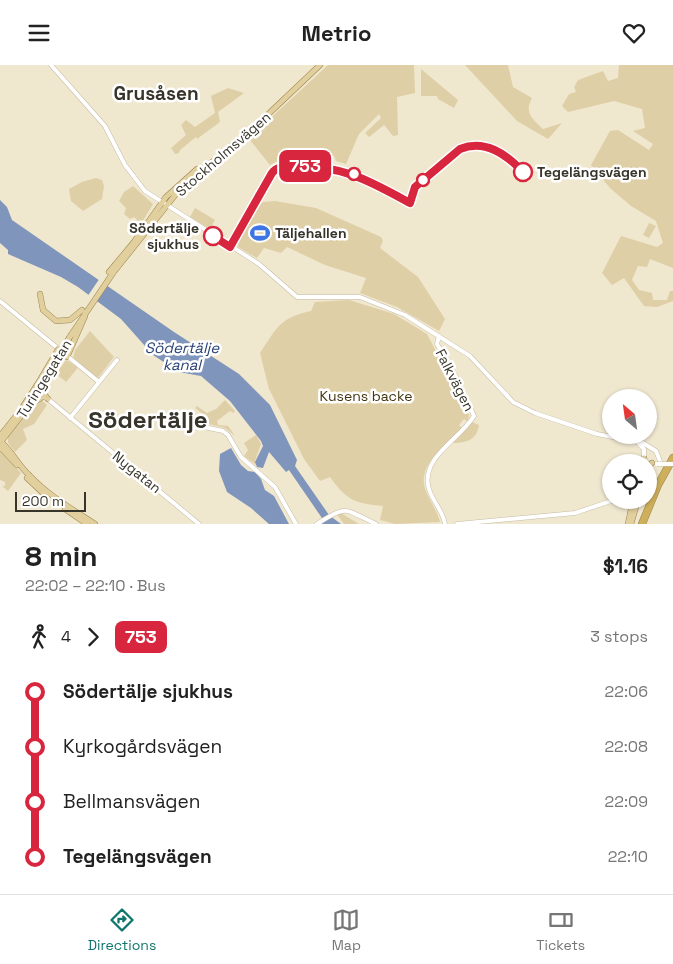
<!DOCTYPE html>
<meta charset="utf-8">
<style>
:root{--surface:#fff;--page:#f2f2f2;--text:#222;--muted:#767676;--line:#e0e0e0;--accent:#0f766e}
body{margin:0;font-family:"Space Grotesk",sans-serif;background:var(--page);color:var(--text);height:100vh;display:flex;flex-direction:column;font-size:19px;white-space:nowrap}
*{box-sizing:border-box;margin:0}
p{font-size:16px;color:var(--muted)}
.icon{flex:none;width:28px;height:28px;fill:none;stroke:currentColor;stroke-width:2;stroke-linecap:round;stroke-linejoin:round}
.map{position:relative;height:459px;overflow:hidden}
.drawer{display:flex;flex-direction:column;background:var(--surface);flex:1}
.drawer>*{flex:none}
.badge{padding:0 10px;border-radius:8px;font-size:18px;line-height:32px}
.needle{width:32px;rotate:331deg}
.buttons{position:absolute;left:602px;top:324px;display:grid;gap:10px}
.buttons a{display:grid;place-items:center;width:55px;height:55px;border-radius:50%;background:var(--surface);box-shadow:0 1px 4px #0004;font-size:25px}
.scale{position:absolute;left:15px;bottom:12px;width:71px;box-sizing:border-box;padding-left:5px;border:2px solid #37342a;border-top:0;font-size:14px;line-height:18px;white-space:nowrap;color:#37342a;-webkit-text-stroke:4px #fff;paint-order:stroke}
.map>.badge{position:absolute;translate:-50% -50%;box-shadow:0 0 0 2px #fff}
.legs{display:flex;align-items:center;gap:8px;height:55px;padding:0 25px;font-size:16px}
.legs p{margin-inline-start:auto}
.summary{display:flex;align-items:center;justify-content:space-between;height:85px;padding:0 25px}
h1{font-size:28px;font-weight:600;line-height:38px}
ul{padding:0 25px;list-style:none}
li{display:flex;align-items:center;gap:18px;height:55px;font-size:19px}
li i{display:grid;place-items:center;width:8px;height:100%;margin:0 6px;background:currentColor}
li i::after{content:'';width:12px;height:12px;margin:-6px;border:4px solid;border-radius:50%;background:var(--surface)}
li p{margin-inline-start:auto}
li:first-child i{background:linear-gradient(#0000 50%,currentColor 0)}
li:last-child i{background:linear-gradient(currentColor 50%,#0000 0)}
header{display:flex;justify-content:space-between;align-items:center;height:65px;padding:0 25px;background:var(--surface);font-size:22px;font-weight:600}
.dock{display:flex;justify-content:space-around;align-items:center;height:70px;border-top:1px solid var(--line);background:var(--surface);font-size:14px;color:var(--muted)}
.dock a{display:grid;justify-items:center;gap:2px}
.dock .on{color:var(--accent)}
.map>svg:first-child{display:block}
</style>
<header><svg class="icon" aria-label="menu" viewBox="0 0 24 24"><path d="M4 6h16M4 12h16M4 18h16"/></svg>Metrio<svg class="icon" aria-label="heart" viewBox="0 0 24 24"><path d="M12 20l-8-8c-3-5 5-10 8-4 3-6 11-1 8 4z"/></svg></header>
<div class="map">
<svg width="673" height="459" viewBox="0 0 673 459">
<rect width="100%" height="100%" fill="#f0e7cf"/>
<!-- green -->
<path fill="#dfcfa6" d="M328 0H414L415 28 397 32 398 70 393 71 384 60 369 72 365 68 381 53 379 49 359 69 346 99 336 96 334 91 326 88C309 97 287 89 270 100L250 75 252 70Z
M465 0H508L513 22 532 33C524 48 532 53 543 64L562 58 548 74 517 56Z
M619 0H673V203L650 194 647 202 638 201 632 215 639 225 652 228 653 235H667L670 226H673V236L657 242 644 241 624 213 612 220 602 208 621 171 657 182 663 178 656 156 631 141 610 123 591 100 610 66 618 65 649 85 653 79 633 66 645 63 642 44 614 36 568 47 562 41 569 29 576 27 574 22 578 15 603 6 608 16 618 13Z
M421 4 458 35 454 43 438 34 437 31H421Z
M228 23 244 28 218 47 220 57 197 74 196 72 180 85 179 88 175 89 171 83 186 70 181 60 186 55 195 62 215 48 211 31Z
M96 113 102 115 104 121 102 134 83 146 71 136 69 124 82 117Z
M133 121 153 139 141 159 134 152 130 154 124 149 126 143 119 136 124 127Z
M275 136 316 143 381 172 383 176 380 183 418 212 445 254 439 266 397 242 360 228 366 213 325 200 287 182 281 188 264 183 257 193 238 182 237 177 257 141 263 137Z
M195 143 215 155 210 164 190 152Z
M649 158 656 161 649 173 643 170Z
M349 235 394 249 427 269 469 350 468 357 464 354 459 360 462 363C448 378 417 399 425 424 429 435 437 445 440 457L395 459 380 455 383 441C356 439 346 435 330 412L320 416 304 394 269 324 260 288C277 263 279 253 311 246L315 237Z
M90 266 114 292 98 313 73 294 75 285Z
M66 295 77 302V304L66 317 56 309Z
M41 335 47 340 34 359 23 364 27 375 15 387 8 378V372L35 337Z
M225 335 235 346 233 348 230 346 217 356 218 360 228 361 235 371 225 363 201 357 204 350 195 343 197 341 207 348 216 344Z
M472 357 479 360C477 375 466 378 453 378Z
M256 370 261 379 255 396 256 400 244 391 248 385 244 378Z
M0 384 21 408 8 426 2 421H5V417L0 415Z
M339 447 359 459H344L336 448Z"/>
<!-- water -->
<path fill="#8095bc" d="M0 135 7 142 12 155 174 267 239 309 270 340 297 395 295 401 329 450 341 459H322L324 456 289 405 286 407 269 387 263 403 257 402 255 397 263 381 261 376 230 336 201 311 179 307 153 290 121 254 78 222 61 212 8 189V185L0 178Z
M231 383 241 400 248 406 255 407 261 414 265 425 274 431 289 459H269L251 443 227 427 219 406 220 389Z"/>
<!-- pier -->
<path fill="#f0e7cf" d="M100 213 109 219 95 238 87 232Z"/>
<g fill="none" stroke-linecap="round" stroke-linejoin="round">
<defs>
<path id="minor" d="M51 0 105 61 125 100 145 126 259 199 297 232H360L405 250 470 291 513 337 535 348 597 369 643 378 656 386 660 396
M0 236 99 317
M439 271 437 279 456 312 474 351C461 373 423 391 428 420 430 434 443 445 445 459
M36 327 48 334 199 459
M70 353 117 295
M199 361 223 366 228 370 241 392 275 422 296 459
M639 379 644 384V393L647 398
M619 435 635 438
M317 459C347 439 344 444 376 459
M457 459 575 448 614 435"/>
<path id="major" d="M109 207 134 177 166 132 197 104
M40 229 43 245 56 256 70 255 82 245
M69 273 113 208 180 124 261 56 320 0
M67 292 85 251
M39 323 48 334
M31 338 41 333
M0 371 20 346 37 320
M0 376C12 386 18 400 30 411 49 431 72 444 95 459
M0 378 21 351 39 323
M0 382 17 400
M643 398 644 393
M649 400 652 398
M27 413 44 429
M65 444 87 459
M628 459 633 435
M631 459 638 435"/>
<path id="highway" d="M642 459 658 420 673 393"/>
</defs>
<!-- minor casing -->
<use href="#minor" stroke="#c5bca5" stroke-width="5"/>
<!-- major casing -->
<use href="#major" stroke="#98844a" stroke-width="6"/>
<!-- highway casing -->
<use href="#highway" stroke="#98844a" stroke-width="8"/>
<!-- minor -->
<use href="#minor" stroke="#fff" stroke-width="4"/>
<!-- major -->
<use href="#major" stroke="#e1cf9d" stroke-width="5"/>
<!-- highway -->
<use href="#highway" stroke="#cdaf5c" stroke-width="7"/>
<defs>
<path id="minor-bridge" d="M657 399H673"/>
<path id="major-bridge" d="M37 320 59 283
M39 323 69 273"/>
</defs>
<!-- minor-bridge casing -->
<use href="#minor-bridge" stroke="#c5bca5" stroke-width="5" stroke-linecap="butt"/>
<!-- major-bridge casing -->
<use href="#major-bridge" stroke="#98844a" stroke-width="6" stroke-linecap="butt"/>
<!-- minor-bridge -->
<use href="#minor-bridge" stroke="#fff" stroke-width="4"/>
<!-- major-bridge -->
<use href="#major-bridge" stroke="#e1cf9d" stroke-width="5"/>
</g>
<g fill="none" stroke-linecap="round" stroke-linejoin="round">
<defs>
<path id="line-1" d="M213 171 230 182 272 108C277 101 285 102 293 102 343 100 368 115 410 138L415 122 460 84C485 74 506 89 523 107"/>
</defs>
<!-- line-1 casing -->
<use href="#line-1" stroke="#fff" stroke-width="11"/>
<!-- line-1 -->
<use href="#line-1" stroke="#d7263d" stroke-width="8"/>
</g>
<!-- icons -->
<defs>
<symbol id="stadium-bare" viewBox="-9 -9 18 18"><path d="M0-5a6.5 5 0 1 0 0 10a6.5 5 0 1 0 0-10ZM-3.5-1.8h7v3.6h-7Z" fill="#3d75e4" stroke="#fff" stroke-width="2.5" paint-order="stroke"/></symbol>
</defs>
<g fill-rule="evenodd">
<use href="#stadium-bare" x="246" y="154" width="28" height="28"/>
</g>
<!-- markers -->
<g fill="#fff" stroke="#d7263d" stroke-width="2.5">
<circle cx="523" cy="107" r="9"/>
<circle cx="354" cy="109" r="6"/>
<circle cx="423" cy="115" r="6"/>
<circle cx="213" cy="171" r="9"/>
</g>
<g text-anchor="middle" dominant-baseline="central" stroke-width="5" stroke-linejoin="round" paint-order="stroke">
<!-- street labels -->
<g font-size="14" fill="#37342a" stroke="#fff">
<text transform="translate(223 89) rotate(-41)">Stockholmsvägen</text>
<text transform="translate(44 314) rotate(-58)">Turingegatan</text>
<text transform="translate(455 315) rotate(63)">Falkvägen</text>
<text transform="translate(137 407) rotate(39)">Nygatan</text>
</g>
<!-- stop labels -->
<g font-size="14" font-weight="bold" fill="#37342a" stroke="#fff" text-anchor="start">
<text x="537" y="107">Tegelängsvägen</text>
<text x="199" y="163" text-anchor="end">Södertälje<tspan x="199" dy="16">sjukhus</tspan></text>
</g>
<!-- poi labels -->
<g font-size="14" font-weight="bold" fill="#37342a" stroke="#fff" text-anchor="start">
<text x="275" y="168">Täljehallen</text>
</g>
<!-- park labels -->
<g font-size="14" fill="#423510" stroke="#fff">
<text x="366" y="331">Kusens backe</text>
</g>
<!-- water labels -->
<g font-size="15" font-style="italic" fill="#284275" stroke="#fff">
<text x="182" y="282">Södertälje<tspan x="182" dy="17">kanal</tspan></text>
</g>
<!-- district labels -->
<g font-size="19" font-weight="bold" fill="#37342a" stroke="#fff">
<text x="156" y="28">Grusåsen</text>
</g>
<!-- town labels -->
<g font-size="24" font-weight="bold" fill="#37342a" stroke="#fff">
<text x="148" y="354">Södertälje</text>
</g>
</g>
</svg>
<div class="buttons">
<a><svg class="needle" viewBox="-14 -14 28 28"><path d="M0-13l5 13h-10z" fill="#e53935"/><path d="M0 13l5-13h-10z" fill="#767676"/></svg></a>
<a><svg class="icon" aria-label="locate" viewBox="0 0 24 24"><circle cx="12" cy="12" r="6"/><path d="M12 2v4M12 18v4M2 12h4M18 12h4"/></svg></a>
</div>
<div class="scale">200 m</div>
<b class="badge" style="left:305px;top:101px;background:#d7263d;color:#fff">753</b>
</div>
<section class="drawer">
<div class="summary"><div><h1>8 min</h1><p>22:02 – 22:10 · Bus</p></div><b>$1.16</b></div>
<div class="legs"><svg class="icon" aria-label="walk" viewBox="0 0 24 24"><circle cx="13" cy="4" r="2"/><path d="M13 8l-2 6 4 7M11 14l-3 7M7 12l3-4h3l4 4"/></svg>4<svg class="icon" aria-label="forward" viewBox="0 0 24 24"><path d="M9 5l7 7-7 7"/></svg><b class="badge" style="background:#d7263d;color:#fff">753</b><p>3 stops</p></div>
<ul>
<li><i style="color:#d7263d"></i><b>Södertälje sjukhus</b><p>22:06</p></li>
<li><i style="color:#d7263d"></i><span>Kyrkogårdsvägen</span><p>22:08</p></li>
<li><i style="color:#d7263d"></i><span>Bellmansvägen</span><p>22:09</p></li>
<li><i style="color:#d7263d"></i><b>Tegelängsvägen</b><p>22:10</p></li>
</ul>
</section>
<nav class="dock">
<a class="on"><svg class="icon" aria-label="directions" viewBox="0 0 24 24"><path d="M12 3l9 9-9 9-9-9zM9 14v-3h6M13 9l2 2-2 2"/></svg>Directions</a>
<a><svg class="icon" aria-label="map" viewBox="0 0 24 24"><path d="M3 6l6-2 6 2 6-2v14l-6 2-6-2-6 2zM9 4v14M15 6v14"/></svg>Map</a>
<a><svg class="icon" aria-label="tickets" viewBox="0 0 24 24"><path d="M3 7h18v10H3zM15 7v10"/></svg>Tickets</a>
</nav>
